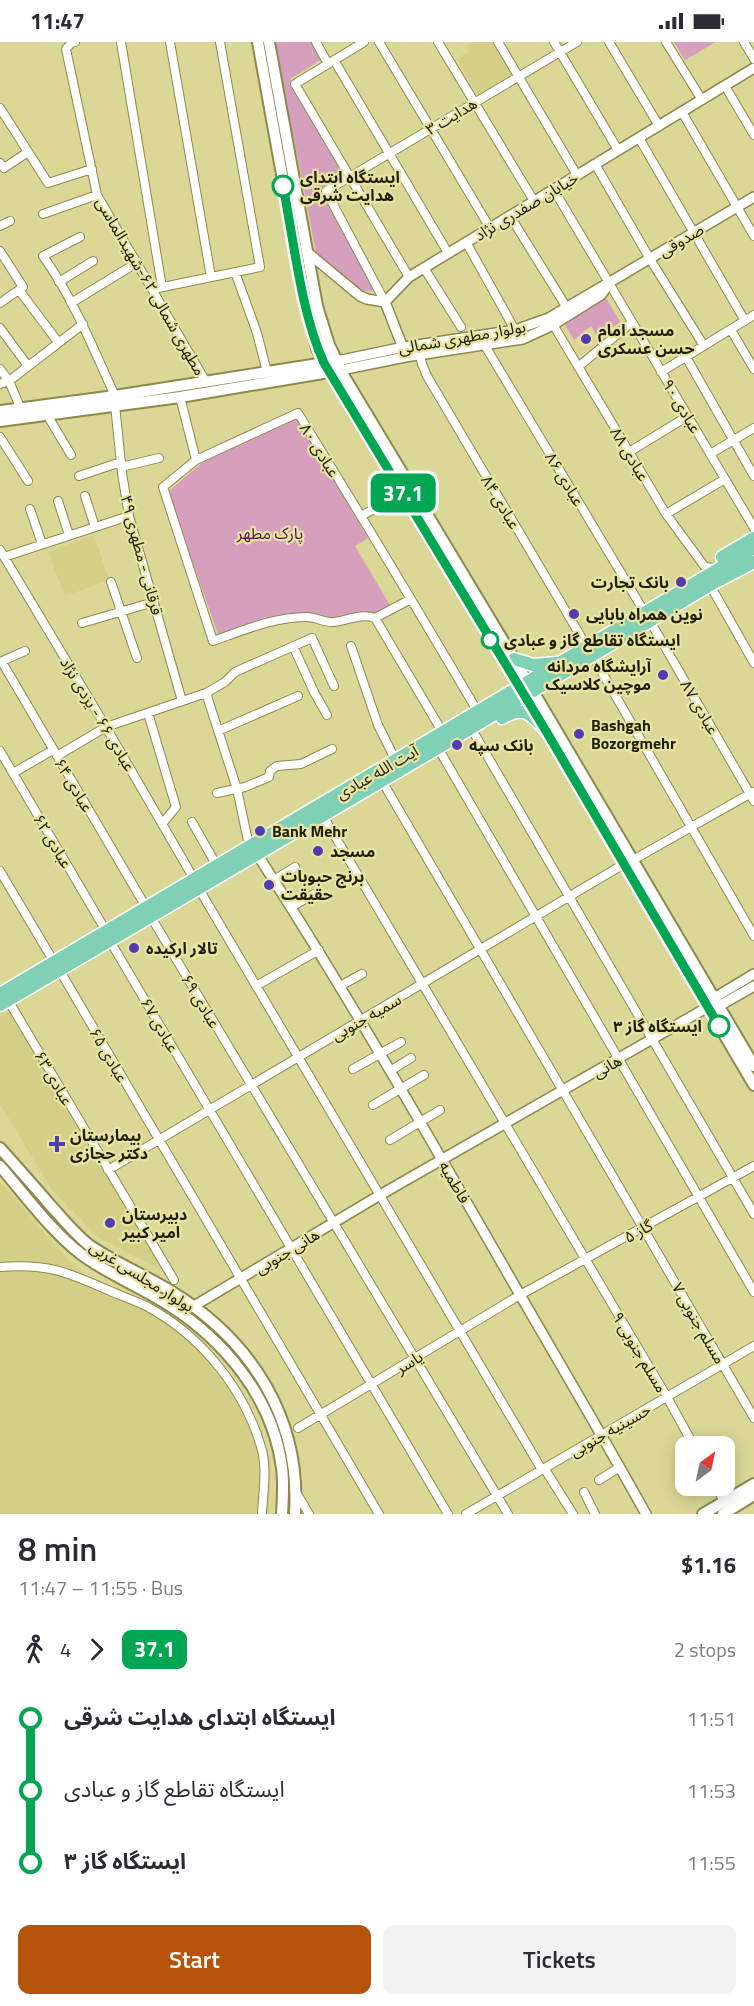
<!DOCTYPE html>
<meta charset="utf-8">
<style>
:root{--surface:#fff;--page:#f2f2f3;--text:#2b2b33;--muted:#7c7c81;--accent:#b45309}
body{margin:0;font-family:"Titillium Web","Noto Sans Arabic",sans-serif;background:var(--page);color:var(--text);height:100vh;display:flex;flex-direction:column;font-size:22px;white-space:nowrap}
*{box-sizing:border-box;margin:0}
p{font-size:20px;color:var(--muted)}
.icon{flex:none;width:33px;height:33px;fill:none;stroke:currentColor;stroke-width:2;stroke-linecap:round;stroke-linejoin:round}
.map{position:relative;height:1472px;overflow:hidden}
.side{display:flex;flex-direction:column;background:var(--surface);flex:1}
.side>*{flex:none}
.badge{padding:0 12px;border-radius:9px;font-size:21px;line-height:39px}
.needle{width:39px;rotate:33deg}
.fabs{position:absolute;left:675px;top:1394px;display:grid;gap:12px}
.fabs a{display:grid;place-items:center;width:60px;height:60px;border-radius:12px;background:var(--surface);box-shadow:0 3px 15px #0003;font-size:30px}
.map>.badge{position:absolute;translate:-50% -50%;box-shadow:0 0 0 3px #fff}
.legs{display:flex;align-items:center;gap:9px;height:66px;padding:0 18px;font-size:20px}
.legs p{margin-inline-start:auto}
.head{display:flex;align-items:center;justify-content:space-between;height:102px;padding:0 18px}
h1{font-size:33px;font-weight:600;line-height:45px}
.primary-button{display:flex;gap:12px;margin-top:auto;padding:12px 18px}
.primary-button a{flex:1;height:69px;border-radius:12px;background:var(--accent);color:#fff;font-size:24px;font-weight:600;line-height:69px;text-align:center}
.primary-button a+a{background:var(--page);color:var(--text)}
ul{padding:0 18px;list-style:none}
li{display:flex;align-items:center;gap:21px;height:72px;font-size:22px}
li i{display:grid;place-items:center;width:9px;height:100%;margin:0 8px;background:currentColor}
li i::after{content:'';width:15px;height:15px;margin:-8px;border:4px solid;border-radius:50%;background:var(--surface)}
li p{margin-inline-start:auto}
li:first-child i{background:linear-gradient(#0000 50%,currentColor 0)}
li:last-child i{background:linear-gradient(currentColor 50%,#0000 0)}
.status{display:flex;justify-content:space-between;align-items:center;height:42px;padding:0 30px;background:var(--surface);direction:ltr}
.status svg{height:16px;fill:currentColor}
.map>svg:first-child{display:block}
</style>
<div class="status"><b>11:47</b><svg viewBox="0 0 49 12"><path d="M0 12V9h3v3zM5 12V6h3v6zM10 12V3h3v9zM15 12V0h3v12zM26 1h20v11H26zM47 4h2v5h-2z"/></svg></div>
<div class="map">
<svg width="754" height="1472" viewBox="0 0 754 1472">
<rect width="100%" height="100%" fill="#dad797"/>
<!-- built -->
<path fill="#d3cf87" d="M472 0H494L513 33 478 54 457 17 469 9 467 3Z
M94 493 109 538 65 554 48 510Z
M9 969 113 1142 162 1228 99 1196 52 1148 0 1062V974Z
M0 1140 70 1220 92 1238 151 1263 169 1273 185 1284 214 1314 241 1349 261 1388 271 1423 269 1472H0Z"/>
<!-- green -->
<path fill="#d59fbd" d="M272 0H313L322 17 290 37 343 133 321 146 376 248 360 250 316 210 295 102Z
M674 0H716L685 18Z
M605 254 620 280 598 296 591 284 574 298 565 283Z
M297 376 368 496 355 504 391 565 379 572 367 570 334 577 312 571 280 574 219 595 168 450 203 420Z"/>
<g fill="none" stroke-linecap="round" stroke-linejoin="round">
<defs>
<path id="minor" d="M75 0 71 1 66 7 97 153 206 340
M121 0 162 245
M170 0 211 235
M316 0 328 22
M364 0 295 42 409 235
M379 0 490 186
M438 0 534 159
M498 0 577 133
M554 0 618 108
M609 0 659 84
M666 0 702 58
M744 0 754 17
M334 18 448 211
M725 44 754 93
M0 66 48 141 92 127
M682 70 754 194
M639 96 745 279
M0 121 4 126 28 110
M595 122 650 217 704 304
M554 148 754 486
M43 172 97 153
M510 174 567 266
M0 184 10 179
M80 195 43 214C73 256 93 306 115 354
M466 200 515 288
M0 209 23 245 0 261
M424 226 461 285
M235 230 257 291 267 330
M59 240 93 219
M153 247 260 225 220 0
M19 248 58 300
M385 260 326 149 577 0
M71 261 138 220
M551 279 666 472 705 525 718 526
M0 286 28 324
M731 288 754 327
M484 302 645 571
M420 313 422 322 427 334 587 605
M686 315 754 434
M578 325 632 280
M0 327 9 339 20 365
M661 330 754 273
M0 342 9 339 83 282
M180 355 196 418
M115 363 122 431 129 474 182 659
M46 371 71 413
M0 395 28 439
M629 410 688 374
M710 412 754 386
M121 425 159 416
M79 434 121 420
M85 454 95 485
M58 459 69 493
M30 467 42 502
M666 472 725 437
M361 474 403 451
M0 508 106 685 194 837
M4 515 129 474
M111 540 137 616
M710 543 754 621
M411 557 375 576C362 571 348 578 334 580 325 581 316 575 307 575 274 575 244 588 213 599L163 445 196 418 298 371C359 470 419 570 478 670
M375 576 443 691
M650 579 754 759
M82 581 154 560
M293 604 314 650 327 673
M351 604 378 683 396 719
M592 613 754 894
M0 620 25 609
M2 620 146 865
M206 651 237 747 248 799
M148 671 176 765 162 782
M471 686 754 1172
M218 689 298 654
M438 706 754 1250
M0 709 106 889
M57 714 106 685 206 651 225 640 235 630 312 596 334 644
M13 731 53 708
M382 739 754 1376
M217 751 245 745 269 735 270 729 277 724 301 722 332 707
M323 774 667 1355 694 1404
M192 780 217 824
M633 818 753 750
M0 829 54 920
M274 838 295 825
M199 847 542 1428
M291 865 314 852
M151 875 508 1472
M110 899 448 1472
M60 929 379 1472
M256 944 319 908
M340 944 362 932
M8 958 174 1238
M353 1027 401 1000
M390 1029 411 1016
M373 1063 424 1033
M390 1098 440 1068
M108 1128 624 822
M0 1225C48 1221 67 1230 110 1249 122 1254 136 1259 148 1265 203 1295 245 1348 262 1408 267 1428 263 1451 262 1472
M298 1386 520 1253 754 1124
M544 1426 573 1472
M599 1438 620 1425
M715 1443 724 1459
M296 1450 309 1472
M584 1450 595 1472
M466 1472 754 1304"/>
<path id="tertiary" d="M307 210 360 254 367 257 385 260
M385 260 409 235 754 26
M385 260 405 311
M337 319 404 305 515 288 549 276 754 155
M341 328 405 315 523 297 553 283 601 253 606 246
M257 812C344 947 424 1086 504 1225 551 1307 600 1389 646 1472
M713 965 719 964 754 944
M194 1264 380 1153 708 965 714 956 754 932"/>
<path id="secondary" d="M258 0 306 265 317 306 324 321 546 689 754 1043
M269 0 317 264 329 303 345 336 514 617 754 1024
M0 369 115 354 331 320
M0 379 180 355 335 329
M0 1106C17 1125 34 1144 51 1164 63 1177 75 1192 89 1203 115 1221 145 1233 172 1250 252 1299 301 1377 295 1472
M0 1124C25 1153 51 1189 81 1212 106 1231 137 1243 164 1260 223 1296 273 1355 282 1426 284 1441 283 1457 282 1472
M703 1472 754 1442
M723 1472 754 1453"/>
<path id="primary" d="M722 515 754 496
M514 617 533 623 557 621
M502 676C524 663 530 671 546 689
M0 952 754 506
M0 963 438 706 710 543 754 520"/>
</defs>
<!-- minor casing -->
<use href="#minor" stroke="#8d894c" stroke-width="10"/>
<!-- tertiary casing -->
<use href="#tertiary" stroke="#8d894c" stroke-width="12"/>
<!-- secondary casing -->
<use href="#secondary" stroke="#8d894c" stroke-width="14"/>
<!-- primary casing -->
<use href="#primary" stroke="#fff" stroke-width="15"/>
<!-- minor -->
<use href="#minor" stroke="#fff" stroke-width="8"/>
<!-- tertiary -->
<use href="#tertiary" stroke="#fff" stroke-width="9"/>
<!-- secondary -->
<use href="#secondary" stroke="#fff" stroke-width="10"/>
<!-- primary -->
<use href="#primary" stroke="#80d0b5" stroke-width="12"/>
</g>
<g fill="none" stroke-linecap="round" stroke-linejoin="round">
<defs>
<path id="line-1" d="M283 144C294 199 301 271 324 321L546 689 719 984"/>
</defs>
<!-- line-1 casing -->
<use href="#line-1" stroke="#fff" stroke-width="14"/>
<!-- line-1 -->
<use href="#line-1" stroke="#00a651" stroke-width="9"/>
</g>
<!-- markers -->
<g fill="#fff" stroke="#00a651" stroke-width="3">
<circle cx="283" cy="144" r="10"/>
<circle cx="490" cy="598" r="8"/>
<circle cx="719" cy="984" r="10"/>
</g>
<g fill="#523bb3" stroke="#e8e4a4" stroke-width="2">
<circle cx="586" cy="297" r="6"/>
<circle cx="681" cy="540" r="6"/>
<circle cx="574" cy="572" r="6"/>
<circle cx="663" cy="633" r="6"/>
<circle cx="579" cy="692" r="6"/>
<circle cx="457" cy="703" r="6"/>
<circle cx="260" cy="789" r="6"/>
<circle cx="318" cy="809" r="6"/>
<circle cx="269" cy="843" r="6"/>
<circle cx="134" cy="906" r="6"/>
<path d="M54 1093h6v6h6v6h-6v6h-6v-6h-6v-6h6z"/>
<circle cx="110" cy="1181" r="6"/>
</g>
<g text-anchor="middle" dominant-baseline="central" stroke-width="4.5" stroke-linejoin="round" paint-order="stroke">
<!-- street labels -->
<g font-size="16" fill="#201e05" stroke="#e8e4a4">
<text transform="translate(451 74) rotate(-31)">هدایت ۳</text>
<text transform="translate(526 164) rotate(-31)">خیابان صفدری نژاد</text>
<text transform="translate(681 198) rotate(-31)">صدوقی</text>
<text transform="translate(151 244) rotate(60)">مطهری شمالی ۶۲-شهیدالماسی</text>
<text transform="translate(462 295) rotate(-10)">بولوار مطهری شمالی</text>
<text transform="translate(682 364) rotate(59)">عبادی ۹۰</text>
<text transform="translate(320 408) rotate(58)">عبادی ۸۰</text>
<text transform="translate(630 412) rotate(59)">عبادی ۸۸</text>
<text transform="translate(565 437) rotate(59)">عبادی ۸۶</text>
<text transform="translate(501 460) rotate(59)">عبادی ۸۴</text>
<text transform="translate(142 513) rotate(75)">قرقانی - مطهری ۴۹</text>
<text transform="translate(700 665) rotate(60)">عبادی ۸۷</text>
<text transform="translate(98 672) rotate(59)">عبادی ۶۶ - یزدی نژاد</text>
<text transform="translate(377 730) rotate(-30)">آیت الله عبادی</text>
<text transform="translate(74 743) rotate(59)">عبادی ۶۴</text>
<text transform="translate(53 799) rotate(59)">عبادی ۶۲</text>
<text transform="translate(201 959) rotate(59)">عبادی ۶۹</text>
<text transform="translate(366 975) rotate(-30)">سمیه جنوبی</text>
<text transform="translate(160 983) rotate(60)">عبادی ۶۷</text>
<text transform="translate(109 1013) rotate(60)">عبادی ۶۵</text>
<text transform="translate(607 1024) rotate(-29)">هانی</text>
<text transform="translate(54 1036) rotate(60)">عبادی ۶۳</text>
<text transform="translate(455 1140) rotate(60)">فاطمیه</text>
<text transform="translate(638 1189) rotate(-29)">گاز ۵</text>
<text transform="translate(287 1209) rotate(-31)">هانی جنوبی</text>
<text transform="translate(142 1234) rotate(32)">بولوار مجلسی غربی</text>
<text transform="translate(699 1281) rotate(60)">مسلم جنوبی ۷</text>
<text transform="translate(640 1310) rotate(59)">مسلم جنوبی ۹</text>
<text transform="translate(409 1320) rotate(-31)">یاسر</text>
<text transform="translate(610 1388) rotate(-30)">حسینیه جنوبی</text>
</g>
<!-- stop labels -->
<g font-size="16" font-weight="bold" fill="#201e05" stroke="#e8e4a4" text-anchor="start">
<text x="300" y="135">ایستگاه ابتدای<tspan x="300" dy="18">هدایت شرقی</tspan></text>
<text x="504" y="598">ایستگاه تقاطع گاز و عبادی</text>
<text x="702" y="984" text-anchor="end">ایستگاه گاز ۳</text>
</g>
<!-- poi labels -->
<g font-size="16" font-weight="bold" fill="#201e05" stroke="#e8e4a4" text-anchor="start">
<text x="598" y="288">مسجد امام<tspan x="598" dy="18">حسن عسکری</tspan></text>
<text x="669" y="540" text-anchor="end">بانک تجارت</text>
<text x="586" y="572">نوین همراه بابایی</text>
<text x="651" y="624" text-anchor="end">آرایشگاه مردانه<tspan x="651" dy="18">موچین کلاسیک</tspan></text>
<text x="591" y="683">Bashgah<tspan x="591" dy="18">Bozorgmehr</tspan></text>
<text x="469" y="703">بانک سپه</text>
<text x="272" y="789">Bank Mehr</text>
<text x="330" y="809">مسجد</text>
<text x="281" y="834">برنج حبوبات<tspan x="281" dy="18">حقیقت</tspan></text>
<text x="146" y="906">تالار ارکیده</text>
<text x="70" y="1093">بیمارستان<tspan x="70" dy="18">دکتر حجازی</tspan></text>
<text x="122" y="1172">دبیرستان<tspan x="122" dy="18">امیر کبیر</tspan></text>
</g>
<!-- park labels -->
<g font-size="16" fill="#570f3f" stroke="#e8e4a4">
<text x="270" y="491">پارک مطهر</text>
</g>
</g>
</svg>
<div class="fabs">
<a><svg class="needle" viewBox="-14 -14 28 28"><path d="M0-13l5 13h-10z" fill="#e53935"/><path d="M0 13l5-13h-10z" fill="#7c7c81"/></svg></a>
</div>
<b class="badge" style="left:403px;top:451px;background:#00a651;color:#fff">37.1</b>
</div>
<section class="side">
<div class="head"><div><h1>8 min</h1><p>11:47 – 11:55 · Bus</p></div><b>$1.16</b></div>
<div class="legs"><svg class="icon" aria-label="walk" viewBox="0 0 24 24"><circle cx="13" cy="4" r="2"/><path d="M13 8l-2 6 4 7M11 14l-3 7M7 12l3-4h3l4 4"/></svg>4<svg class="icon" aria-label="forward" viewBox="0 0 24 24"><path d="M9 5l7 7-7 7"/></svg><b class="badge" style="background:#00a651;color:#fff">37.1</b><p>2 stops</p></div>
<ul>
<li><i style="color:#00a651"></i><b>ایستگاه ابتدای هدایت شرقی</b><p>11:51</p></li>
<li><i style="color:#00a651"></i><span>ایستگاه تقاطع گاز و عبادی</span><p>11:53</p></li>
<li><i style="color:#00a651"></i><b>ایستگاه گاز ۳</b><p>11:55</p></li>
</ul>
<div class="primary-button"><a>Start</a><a>Tickets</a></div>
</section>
